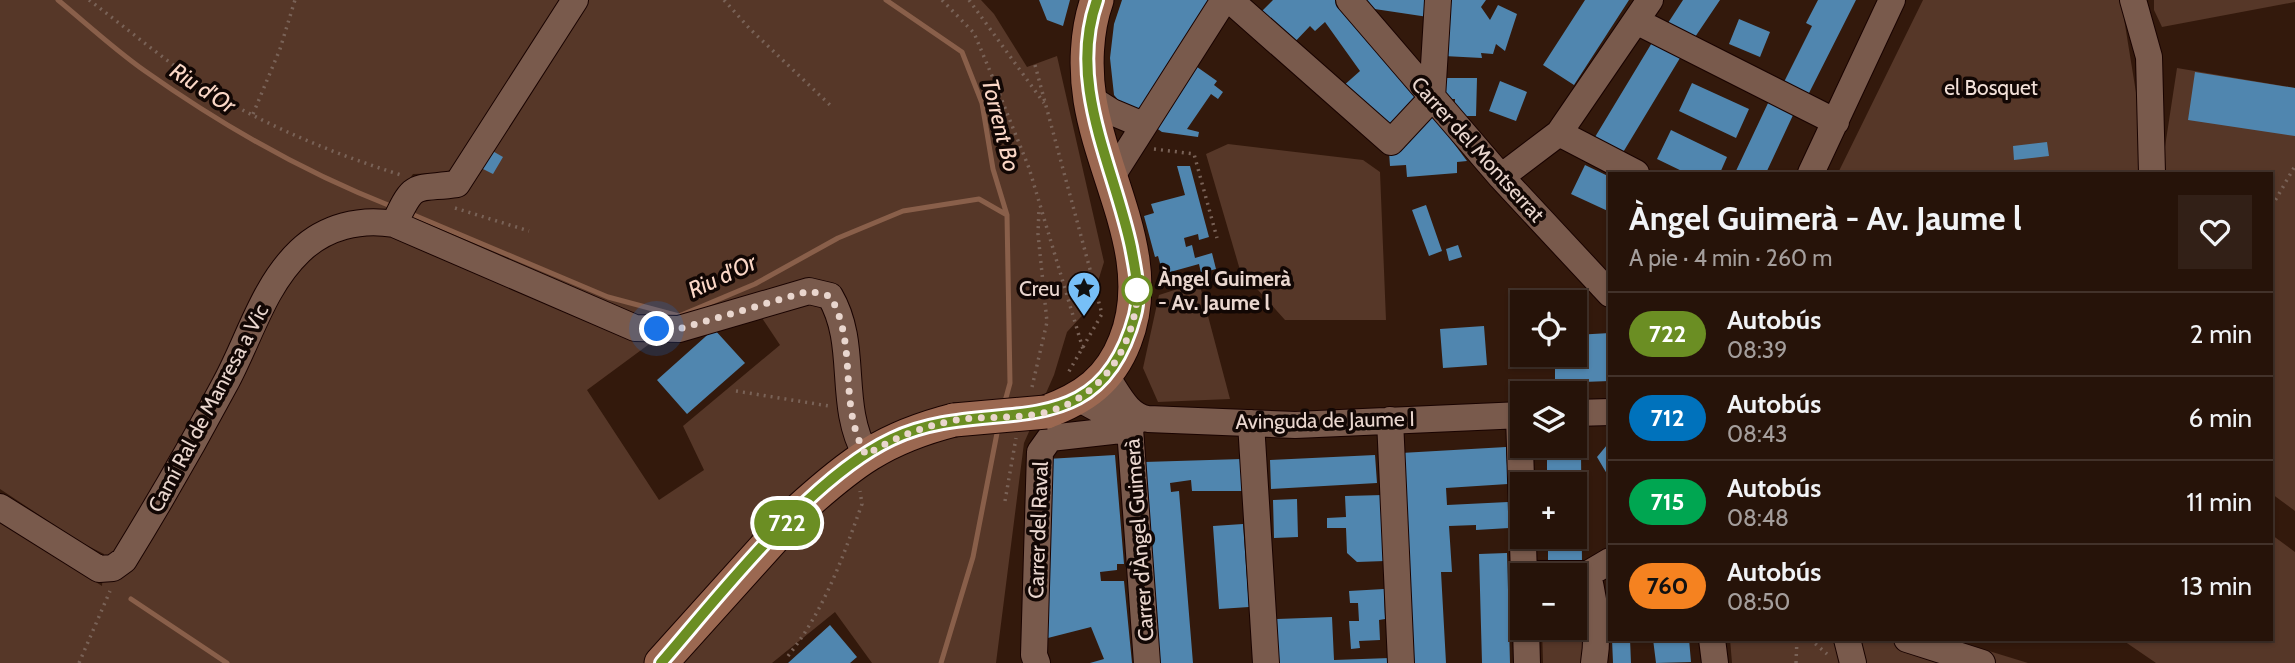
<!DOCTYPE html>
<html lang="es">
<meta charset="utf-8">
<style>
:root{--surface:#261309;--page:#322017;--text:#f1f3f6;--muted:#a49e9c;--line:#42322a}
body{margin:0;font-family:Cabin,sans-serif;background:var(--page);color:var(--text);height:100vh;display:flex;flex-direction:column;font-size:26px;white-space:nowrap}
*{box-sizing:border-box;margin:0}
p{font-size:23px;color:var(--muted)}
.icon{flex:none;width:38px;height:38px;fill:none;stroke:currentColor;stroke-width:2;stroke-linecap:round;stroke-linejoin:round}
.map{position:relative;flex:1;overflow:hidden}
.side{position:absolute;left:1608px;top:172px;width:665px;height:469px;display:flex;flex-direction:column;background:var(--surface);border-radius:0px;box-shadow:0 2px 5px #0004,0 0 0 2px var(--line)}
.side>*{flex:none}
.badge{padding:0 14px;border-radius:23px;font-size:24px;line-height:46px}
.controls{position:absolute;left:1510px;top:290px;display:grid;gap:14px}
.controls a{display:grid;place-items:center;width:77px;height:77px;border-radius:0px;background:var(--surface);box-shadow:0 2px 5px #0004,0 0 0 2px var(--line);font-size:35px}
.you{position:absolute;width:35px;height:35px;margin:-18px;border:5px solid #fff;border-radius:50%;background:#1a73e8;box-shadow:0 0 0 10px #1a73e833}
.map>.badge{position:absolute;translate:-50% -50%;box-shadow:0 0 0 4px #fff}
.round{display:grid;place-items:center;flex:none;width:74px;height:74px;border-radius:0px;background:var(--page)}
.overview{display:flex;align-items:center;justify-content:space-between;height:119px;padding:0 21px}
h1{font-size:33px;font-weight:800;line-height:52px}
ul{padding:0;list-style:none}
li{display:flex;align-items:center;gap:21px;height:84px;padding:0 21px;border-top:2px solid var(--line)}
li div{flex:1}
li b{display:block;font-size:26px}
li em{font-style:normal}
li .badge{min-width:77px;font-weight:700;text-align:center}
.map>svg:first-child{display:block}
</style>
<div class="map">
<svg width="2295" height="663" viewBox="0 0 2295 663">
<rect width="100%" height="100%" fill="#33190c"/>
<!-- green -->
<path fill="#563728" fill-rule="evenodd" d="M0 0H559V13L462 165 443 173 413 174 405 185 438 195 465 188 551 50 579 9 589 0H981L994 14 1027 67 1057 56 1104 262 1090 307 1067 332 1054 375 1024 443 996 663H872L835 612 772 663H0V519L102 586 104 554 80 542 0 489ZM754 306 780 345 683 426 704 470 659 500 587 390 648 345 704 331Z
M1923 0H2121L2145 148 2141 173H1838Z
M2154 0H2295V2L2162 27 2154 10Z
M2177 68 2295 88V511L2272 494V173H2161Z
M1228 144 1363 160 1380 172 1386 320H1285L1240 270 1206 154Z
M1199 282 1230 399 1158 402 1143 368 1159 295Z
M2272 535 2295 552V663H2156L2121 639H2272Z
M1578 580 1588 663H1543L1542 628H1575V581Z
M1730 639H1950L2028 663H1732Z"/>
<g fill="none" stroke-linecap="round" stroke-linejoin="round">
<!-- stream -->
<path stroke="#895f4a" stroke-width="5" d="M58 0C87 24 115 50 145 71 223 126 305 173 393 207
M886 0 962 52 982 103 993 169 1007 215
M409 213 608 297 679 316 755 284 838 238 903 211 979 199 1007 215 1010 383 1004 405
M131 599 227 663
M941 663 973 557 998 428"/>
</g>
<!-- building -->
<path fill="#5086af" d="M1039 0H1070L1063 26 1047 20Z
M1122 0H1210L1147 112 1131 115 1114 95 1110 58 1114 24Z
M1273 0H1340L1420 101 1393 134 1342 87 1360 71 1325 22 1315 31 1310 26 1291 46 1260 13Z
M1362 0H1429L1428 17 1368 8Z
M1447 0H1486L1481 7 1490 20 1498 5 1517 14 1505 51 1496 44 1493 54 1481 53 1482 58 1444 56Z
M1585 0H1629L1574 85 1543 65Z
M1683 0H1720L1693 40 1668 23Z
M1818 0H1856L1807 97 1783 84 1812 26 1806 23Z
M1739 19 1770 32 1760 57 1729 44Z
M1653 41 1680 58 1619 159 1592 142Z
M1190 62 1217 81 1214 85 1223 92 1218 99 1211 94 1187 129 1199 132 1198 137 1162 132 1152 125Z
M2195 72 2295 88V136L2188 120Z
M1443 78H1477L1476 116H1454L1455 99H1443Z
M1500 81 1527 92 1516 121 1489 111Z
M1692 83 1749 109 1736 138 1679 111Z
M1769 101 1794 113 1766 173H1735Z
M1429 110 1467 161 1457 162V173L1407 177 1406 165 1390 166 1389 152Z
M1671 130 1727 157 1720 173H1686L1657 159Z
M2047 142 2049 156 2014 160 2013 146Z
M489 149 503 157 493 174 479 167Z
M1585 165 1610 177V212L1571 194Z
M1177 166H1190L1209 237 1199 240 1198 234 1184 238 1186 247 1192 245 1195 258 1212 253 1216 269 1201 273 1199 264 1163 274 1158 256 1155 257 1144 216 1154 213 1151 204 1185 195Z
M1426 205 1442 251 1429 256 1412 210Z
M1458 245 1462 257 1449 261 1446 249Z
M1484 326 1487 365 1443 368 1440 329Z
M714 329 745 363 687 414 657 380Z
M1610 333V381L1555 383V355H1575V335Z
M1607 445 1610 446V479L1597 457Z
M1506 447 1508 484 1446 488 1447 505 1508 502 1509 528 1476 530V525L1449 526 1452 572H1441L1446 663H1414L1401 453Z
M1547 451H1581L1582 563H1548V537H1575V485H1547Z
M1115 455 1124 564H1117V570L1100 572 1101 581H1124L1132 663H1090L1104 659 1091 627 1040 640 1047 459Z
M1375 455 1377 483 1271 489 1270 460Z
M1242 459 1245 491H1192L1191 480 1170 483 1171 492 1179 491 1193 663H1159L1144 462Z
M1383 495 1385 561 1357 562 1347 553 1346 528H1327V518L1346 517 1345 496Z
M1297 499 1298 537 1274 538 1273 500Z
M1243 524 1249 607 1219 609 1213 526Z
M1507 553 1510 663H1482L1479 554Z
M1384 589 1385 619 1379 620 1380 640 1359 641 1360 648 1351 649 1349 621H1359L1358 603H1350L1349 591Z
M1332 617 1334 660 1390 658V663H1278L1277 619Z
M830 625 857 657 850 663H788Z
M1612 639H1630L1631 663H1613Z
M1653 639H1689L1691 662 1656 663Z"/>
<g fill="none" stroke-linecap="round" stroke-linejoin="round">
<defs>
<path id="minor" d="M1230 0 1391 142 1432 98
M1349 0 1501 177 1610 294
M2133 0 2149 57 2152 173
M1636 21 1836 122
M1090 98 1112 112 1143 125
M1432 98 1438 0
M1559 133 1636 173
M1811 173 1892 0
M1501 177 1559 133 1650 0
M1110 179 1224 0
M394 224C415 180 412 190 457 184L575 0
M1106 376C1118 393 1127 416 1148 419L1295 425 1522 415
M1078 398 1098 409 1130 412
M1575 413 1610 412
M1519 415 1524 576
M1137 418 1130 429 1147 663
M1390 420 1401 663
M1251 423 1266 663
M0 507 99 569 113 568 124 560C159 503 193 444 225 384 249 340 263 286 300 251 325 227 360 218 394 224L635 328 679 329 809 291 830 296C859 345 837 404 866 455
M1524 574H1588L1610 561
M1588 574C1595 606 1599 631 1594 663
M1526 628 1527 663
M1712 639 1715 663
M1847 639 1853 663
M1907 639 1982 663
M1037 663 1034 655 1040 452 1050 438 1130 429"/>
<path id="major" d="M1046 412C1084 398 1110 380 1125 341 1157 260 1103 181 1090 100 1085 68 1086 31 1097 0
M661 663 798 511C851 463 883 438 954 420"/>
</defs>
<!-- minor casing -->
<use href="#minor" stroke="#190300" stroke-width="28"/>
<!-- major casing -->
<use href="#major" stroke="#190300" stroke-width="35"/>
<!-- path -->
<path stroke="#796257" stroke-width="3.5" stroke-dasharray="2 5" stroke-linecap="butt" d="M89 0C137 36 184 77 237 107 289 135 344 157 401 175
M724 0 750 29 830 105
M942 0 974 33 995 83 1029 168 1083 349
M969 0 1044 103
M1035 65 1102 314 1068 373
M253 114 280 49 295 0
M1154 149 1194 154 1217 238
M2272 206 2295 166
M455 208 529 231
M1032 387 1047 322 1038 234 1039 208
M736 391 829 406
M1005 501 1016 438
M1810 639 1827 654
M788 656C824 611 843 557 862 504L860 491
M79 663 110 591
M1796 663 1797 639"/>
<!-- minor -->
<use href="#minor" stroke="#795a4c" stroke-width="26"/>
<!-- major -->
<use href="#major" stroke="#9b6851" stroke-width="33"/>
<defs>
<path id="major-bridge" d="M954 420 1046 412"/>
</defs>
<!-- major-bridge casing -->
<use href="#major-bridge" stroke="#190300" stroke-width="35" stroke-linecap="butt"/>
<!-- major-bridge -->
<use href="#major-bridge" stroke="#9b6851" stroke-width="33"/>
</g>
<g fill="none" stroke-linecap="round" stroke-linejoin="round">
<defs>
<path id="line" d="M661 663C720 595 811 477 892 439 988 393 1098 454 1135 315 1141 293 1135 269 1131 247 1114 166 1067 84 1097 0"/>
</defs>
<!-- line casing -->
<use href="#line" stroke="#fff" stroke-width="16"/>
<!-- line -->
<use href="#line" stroke="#6b8e23" stroke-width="10"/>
<!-- walk -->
<path stroke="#e9d6ce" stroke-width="7" stroke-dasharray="0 12.6" d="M657 329H679L809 291 830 296C859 345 837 405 866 455 893 438 919 428 951 421 982 415 1016 420 1047 412 1105 396 1136 343 1138 286L1137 290"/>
</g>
<!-- icons -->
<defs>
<symbol id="sight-pin" viewBox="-11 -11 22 30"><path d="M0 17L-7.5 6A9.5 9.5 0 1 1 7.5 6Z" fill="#77bff7" stroke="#120704"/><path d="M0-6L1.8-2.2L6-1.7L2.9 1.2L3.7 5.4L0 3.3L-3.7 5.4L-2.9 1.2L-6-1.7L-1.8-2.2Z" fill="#111"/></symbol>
</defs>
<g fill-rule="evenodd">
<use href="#sight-pin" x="1065" y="269" width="38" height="52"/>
</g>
<!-- markers -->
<circle fill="#fff" stroke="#6b8e23" stroke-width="3.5" cx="1137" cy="290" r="14"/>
<g text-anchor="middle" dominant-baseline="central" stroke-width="7" stroke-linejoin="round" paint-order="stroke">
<!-- park labels -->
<g font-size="21" fill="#f2e0d8" stroke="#120704">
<text x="1991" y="87">el Bosquet</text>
</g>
<!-- street labels -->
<g font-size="21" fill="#e9d6ce" stroke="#120704">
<text transform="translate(1478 149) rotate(48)">Carrer del Montserrat</text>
<text transform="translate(208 408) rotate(-62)">Camí Ral de Manresa a Vic</text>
<text transform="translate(1325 420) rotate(-1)">Avinguda de Jaume I</text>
<text transform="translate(1038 530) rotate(-88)">Carrer del Raval</text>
<text transform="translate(1139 540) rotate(-94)">Carrer d'Àngel Guimerà</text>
</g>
<!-- stop labels -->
<g font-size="21" font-weight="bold" fill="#e9d6ce" stroke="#120704" text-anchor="start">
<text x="1158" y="278">Àngel Guimerà<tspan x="1158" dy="24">- Av. Jaume l</tspan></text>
</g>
<!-- poi labels -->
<g font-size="21" fill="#e9d6ce" stroke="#120704" text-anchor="end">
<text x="1060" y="288">Creu</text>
</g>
<!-- water labels -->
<g font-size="23" font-style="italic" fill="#fbd7c6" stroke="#120704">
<text transform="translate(203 88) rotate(33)">Riu d'Or</text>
<text transform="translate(1001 125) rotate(76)">Torrent Bo</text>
<text transform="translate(722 276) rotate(-25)">Riu d'Or</text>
</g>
</g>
</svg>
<div class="controls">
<a><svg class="icon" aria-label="locate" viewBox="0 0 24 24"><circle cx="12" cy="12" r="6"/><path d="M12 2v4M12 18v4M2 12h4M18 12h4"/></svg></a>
<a><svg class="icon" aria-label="layers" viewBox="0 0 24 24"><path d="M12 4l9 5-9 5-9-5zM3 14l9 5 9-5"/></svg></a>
<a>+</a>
<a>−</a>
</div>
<div class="you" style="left:657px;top:329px"></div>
<b class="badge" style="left:787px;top:523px;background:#6b8e23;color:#fff">722</b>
<section class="side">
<div class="overview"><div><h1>Àngel Guimerà - Av. Jaume l</h1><p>A pie · 4 min · 260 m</p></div><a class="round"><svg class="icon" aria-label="heart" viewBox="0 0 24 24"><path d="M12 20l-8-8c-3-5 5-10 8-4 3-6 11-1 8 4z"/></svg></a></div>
<ul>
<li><span class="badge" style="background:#6b8e23;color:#fff">722</span><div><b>Autobús</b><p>08:39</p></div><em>2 min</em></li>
<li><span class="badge" style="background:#0072bc;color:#fff">712</span><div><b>Autobús</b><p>08:43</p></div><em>6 min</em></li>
<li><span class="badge" style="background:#00a651;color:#fff">715</span><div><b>Autobús</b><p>08:48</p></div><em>11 min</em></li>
<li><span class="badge" style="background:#f58220;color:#111">760</span><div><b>Autobús</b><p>08:50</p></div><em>13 min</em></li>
</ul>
</section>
</div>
